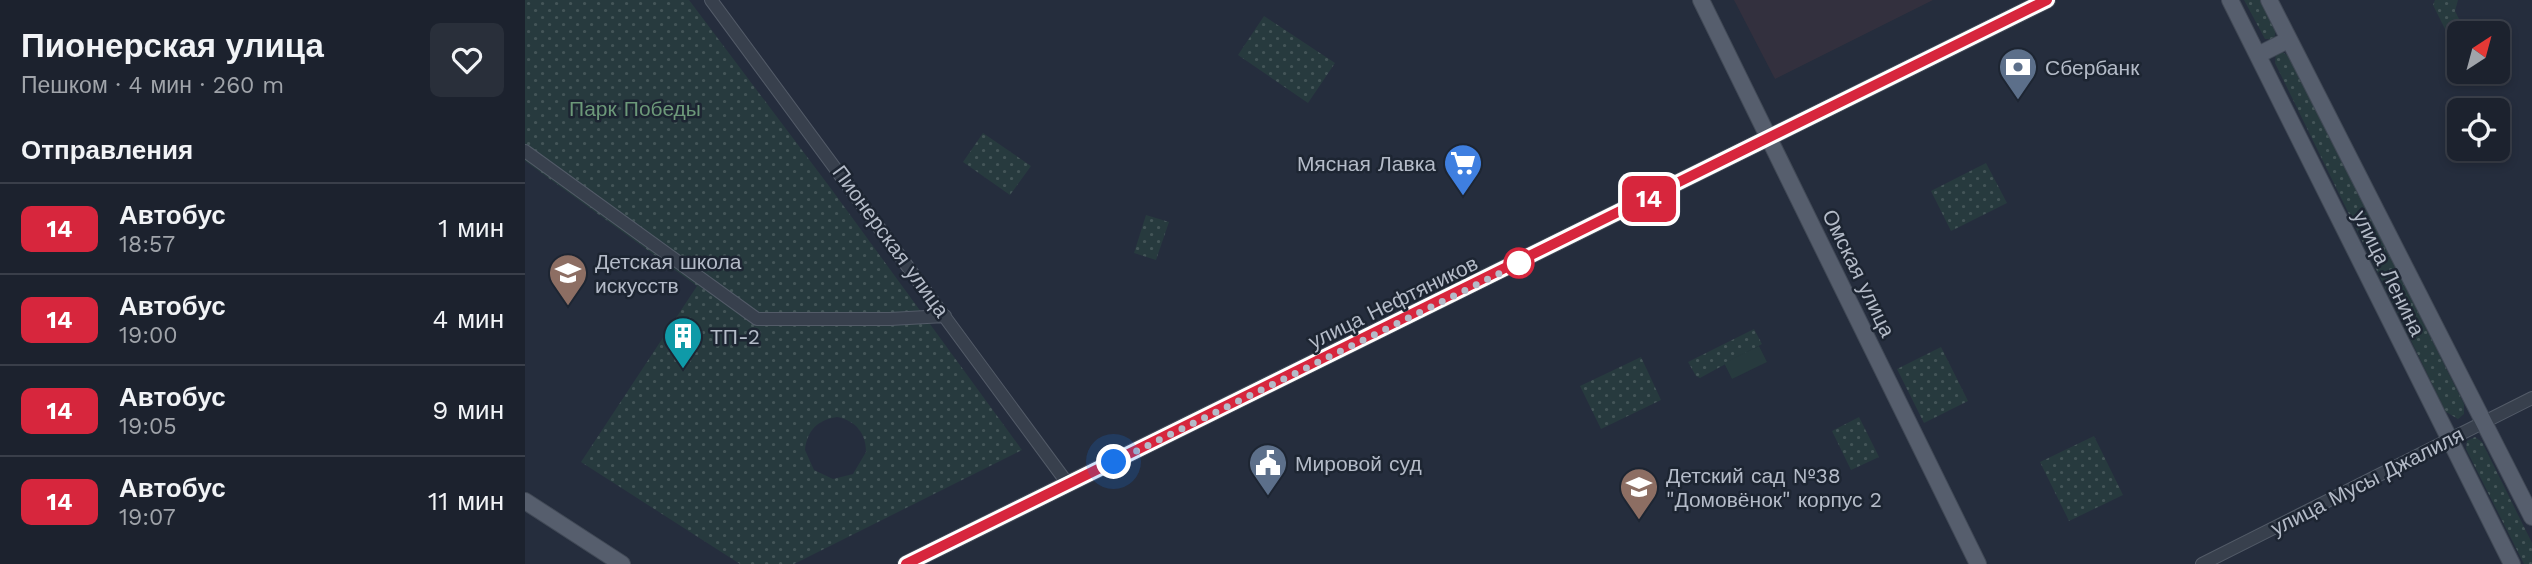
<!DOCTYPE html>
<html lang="ru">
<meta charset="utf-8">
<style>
:root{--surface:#1c222e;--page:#292f3a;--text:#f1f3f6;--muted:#a0a4aa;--line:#3a3f4a}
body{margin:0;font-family:"Work Sans",sans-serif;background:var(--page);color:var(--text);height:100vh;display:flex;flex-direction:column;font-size:26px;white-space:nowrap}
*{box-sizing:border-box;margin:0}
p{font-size:23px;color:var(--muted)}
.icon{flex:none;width:38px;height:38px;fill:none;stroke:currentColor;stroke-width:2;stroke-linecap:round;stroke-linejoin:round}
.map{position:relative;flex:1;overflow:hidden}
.sheet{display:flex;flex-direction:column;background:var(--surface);width:525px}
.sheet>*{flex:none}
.badge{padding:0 14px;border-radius:10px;font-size:24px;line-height:46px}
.needle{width:46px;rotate:36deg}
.tools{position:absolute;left:1922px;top:21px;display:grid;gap:14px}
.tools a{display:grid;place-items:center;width:63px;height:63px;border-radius:10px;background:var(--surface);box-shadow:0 4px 10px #0003,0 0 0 2px var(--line);font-size:35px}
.you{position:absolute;width:35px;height:35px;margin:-18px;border:5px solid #fff;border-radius:50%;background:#1a73e8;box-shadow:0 0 0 10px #1a73e833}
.map>.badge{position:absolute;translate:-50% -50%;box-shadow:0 0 0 4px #fff}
h2{padding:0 21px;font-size:26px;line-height:63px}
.round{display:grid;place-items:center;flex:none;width:74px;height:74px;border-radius:10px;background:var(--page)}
.headline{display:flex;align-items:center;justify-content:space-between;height:119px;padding:0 21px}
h1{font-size:33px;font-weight:700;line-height:52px}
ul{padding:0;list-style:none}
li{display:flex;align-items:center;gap:21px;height:91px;padding:0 21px;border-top:2px solid var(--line)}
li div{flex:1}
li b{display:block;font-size:26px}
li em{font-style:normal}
li .badge{min-width:77px;font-weight:700;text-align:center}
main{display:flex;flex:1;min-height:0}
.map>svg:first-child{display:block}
</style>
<main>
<section class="sheet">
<div class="headline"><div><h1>Пионерская улица</h1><p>Пешком · 4 мин · 260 m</p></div><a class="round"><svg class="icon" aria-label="heart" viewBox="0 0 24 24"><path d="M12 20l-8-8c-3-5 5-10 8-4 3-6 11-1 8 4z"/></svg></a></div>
<h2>Отправления</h2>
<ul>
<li><span class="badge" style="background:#d7263d;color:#fff">14</span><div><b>Автобус</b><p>18:57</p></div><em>1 мин</em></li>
<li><span class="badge" style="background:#d7263d;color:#fff">14</span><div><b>Автобус</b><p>19:00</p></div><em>4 мин</em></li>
<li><span class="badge" style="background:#d7263d;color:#fff">14</span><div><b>Автобус</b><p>19:05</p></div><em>9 мин</em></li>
<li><span class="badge" style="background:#d7263d;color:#fff">14</span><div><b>Автобус</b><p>19:07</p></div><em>11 мин</em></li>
</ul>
</section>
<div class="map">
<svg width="2007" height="564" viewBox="0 0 2007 564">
<defs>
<pattern id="grass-dots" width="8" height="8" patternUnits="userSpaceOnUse" patternTransform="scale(1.75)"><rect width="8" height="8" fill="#273a3e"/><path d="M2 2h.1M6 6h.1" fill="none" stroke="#445558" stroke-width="1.8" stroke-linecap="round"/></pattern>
</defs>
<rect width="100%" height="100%" fill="#252d3d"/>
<!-- medical -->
<path fill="#33303e" d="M1209 0H1408L1250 79Z"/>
<!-- grass -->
<path fill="url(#grass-dots)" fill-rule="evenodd" d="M0 0H164L307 190 497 450 269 564H215L56 462 172 286 0 161ZM312 417C331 421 341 433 341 452L328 474 308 479 289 470 280 450C282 431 292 420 312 417Z
M1719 0H1735L1751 30 1749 39H1740Z
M1910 0H1933L1930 11 1941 33H1934V57L1908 5Z
M739 16 810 63 783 103 713 55Z
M1756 51 1765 57 1939 404V414L1933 419 1921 412 1750 63 1751 53Z
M458 133 506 166 485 195 438 162Z
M1461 163 1482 203 1426 231 1406 191Z
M621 215 644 222 631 260 609 253Z
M1229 329 1237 344 1175 378 1171 376 1163 362Z
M1416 347 1443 401 1399 423 1372 369Z
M1116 357 1136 400 1076 429 1055 386Z
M1334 417 1354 457 1326 470 1307 431Z
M1569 436 1598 495 1544 521 1515 462Z
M1950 437 1957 442 2007 543V564H1999L1941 449 1942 441Z"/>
<!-- garden -->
<path fill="#273a3e" d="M1234 346 1242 362 1207 379 1199 363Z"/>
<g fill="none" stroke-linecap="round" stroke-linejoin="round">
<defs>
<path id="minor" d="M186 0 543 484
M0 151 232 319H365L420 316
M1677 564 2007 398"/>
<path id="major" d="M1176 0 1453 564
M1705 0 1987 564
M1744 0 2007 517
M1733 55 1763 40
M0 501 97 564
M381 564 1522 0"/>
</defs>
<!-- minor casing -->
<use href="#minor" stroke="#535b68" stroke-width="14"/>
<!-- major casing -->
<use href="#major" stroke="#414956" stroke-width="18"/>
<!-- minor -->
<use href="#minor" stroke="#38404d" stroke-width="12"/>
<!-- major -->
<use href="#major" stroke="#565e6d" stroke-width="16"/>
</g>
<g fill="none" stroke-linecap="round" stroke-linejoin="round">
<defs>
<path id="line" d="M381 564 1522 0"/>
</defs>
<!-- line casing -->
<use href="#line" stroke="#fff" stroke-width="16"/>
<!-- line -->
<use href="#line" stroke="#d7263d" stroke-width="10"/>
<!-- walk -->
<path stroke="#b4bbc8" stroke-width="7" stroke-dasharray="0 12.6" d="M589 462 1002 260 994 263"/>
</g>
<!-- icons -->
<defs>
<symbol id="bank-pin" viewBox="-11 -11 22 30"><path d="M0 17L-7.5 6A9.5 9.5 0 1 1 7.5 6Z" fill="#5c6f8a" stroke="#1d2532"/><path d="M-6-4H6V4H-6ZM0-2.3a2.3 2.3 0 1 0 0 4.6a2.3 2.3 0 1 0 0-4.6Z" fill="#fff"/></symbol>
<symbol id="supermarket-pin" viewBox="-11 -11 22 30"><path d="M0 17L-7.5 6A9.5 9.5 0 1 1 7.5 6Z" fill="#3f7fe0" stroke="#1d2532"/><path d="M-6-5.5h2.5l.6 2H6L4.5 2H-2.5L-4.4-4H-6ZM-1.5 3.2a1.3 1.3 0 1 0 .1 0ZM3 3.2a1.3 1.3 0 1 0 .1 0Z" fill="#fff"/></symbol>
<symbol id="school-pin" viewBox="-11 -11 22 30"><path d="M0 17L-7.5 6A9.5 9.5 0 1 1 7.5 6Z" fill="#8d6e63" stroke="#1d2532"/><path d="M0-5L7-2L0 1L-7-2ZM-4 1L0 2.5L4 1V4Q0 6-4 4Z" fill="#fff"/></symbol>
<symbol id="building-pin" viewBox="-11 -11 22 30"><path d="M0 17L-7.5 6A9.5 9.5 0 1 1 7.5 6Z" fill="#0f9aa8" stroke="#1d2532"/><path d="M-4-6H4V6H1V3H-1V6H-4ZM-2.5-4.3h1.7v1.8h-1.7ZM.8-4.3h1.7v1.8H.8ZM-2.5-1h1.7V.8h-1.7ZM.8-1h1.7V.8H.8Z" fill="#fff"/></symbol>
<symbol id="civic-pin" viewBox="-11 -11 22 30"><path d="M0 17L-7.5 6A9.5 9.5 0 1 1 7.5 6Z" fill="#5c6f8a" stroke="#1d2532"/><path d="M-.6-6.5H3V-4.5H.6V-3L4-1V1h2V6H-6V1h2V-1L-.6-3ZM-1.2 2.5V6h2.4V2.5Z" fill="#fff"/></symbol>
</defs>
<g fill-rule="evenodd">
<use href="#bank-pin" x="1471" y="45" width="44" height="60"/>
<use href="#supermarket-pin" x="916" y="141" width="44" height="60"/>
<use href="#school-pin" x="21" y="251" width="44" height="60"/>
<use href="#building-pin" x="136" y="314" width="44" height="60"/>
<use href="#civic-pin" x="721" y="441" width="44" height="60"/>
<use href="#school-pin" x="1092" y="465" width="44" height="60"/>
</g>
<!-- markers -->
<circle fill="#fff" stroke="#d7263d" stroke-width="3.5" cx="994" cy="263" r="14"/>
<g text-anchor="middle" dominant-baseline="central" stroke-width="5" stroke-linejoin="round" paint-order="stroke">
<!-- poi labels -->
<g font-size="21" fill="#b4bbc8" stroke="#1d2532" text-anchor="start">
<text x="1520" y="67">Сбербанк</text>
<text x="911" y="163" text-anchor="end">Мясная Лавка</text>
<text x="70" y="261">Детская школа<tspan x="70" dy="24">искусств</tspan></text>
<text x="185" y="336">ТП-2</text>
<text x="770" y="463">Мировой суд</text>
<text x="1141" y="475">Детский сад №38<tspan x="1141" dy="24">"Домовёнок" корпус 2</tspan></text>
</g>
<!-- park labels -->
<g font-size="21" fill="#6c9879" stroke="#1d2532">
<text x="110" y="108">Парк Победы</text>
</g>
<!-- street labels -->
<g font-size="21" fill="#b4bbc8" stroke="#1d2532">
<text transform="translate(366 241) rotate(54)">Пионерская улица</text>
<text transform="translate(1334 273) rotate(64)">Омская улица</text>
<text transform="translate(1864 273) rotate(64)">улица Ленина</text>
<text transform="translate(868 302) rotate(-26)">улица Нефтяников</text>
<text transform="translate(1842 481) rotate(-27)">улица Мусы Джалиля</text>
</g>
</g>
</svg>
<div class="tools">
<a><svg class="needle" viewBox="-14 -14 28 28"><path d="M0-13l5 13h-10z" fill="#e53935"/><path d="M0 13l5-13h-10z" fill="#a0a4aa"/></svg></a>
<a><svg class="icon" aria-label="locate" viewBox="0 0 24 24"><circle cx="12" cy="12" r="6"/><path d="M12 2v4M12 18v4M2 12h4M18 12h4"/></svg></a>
</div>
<div class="you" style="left:589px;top:462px"></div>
<b class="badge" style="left:1124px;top:199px;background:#d7263d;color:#fff">14</b>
</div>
</main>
